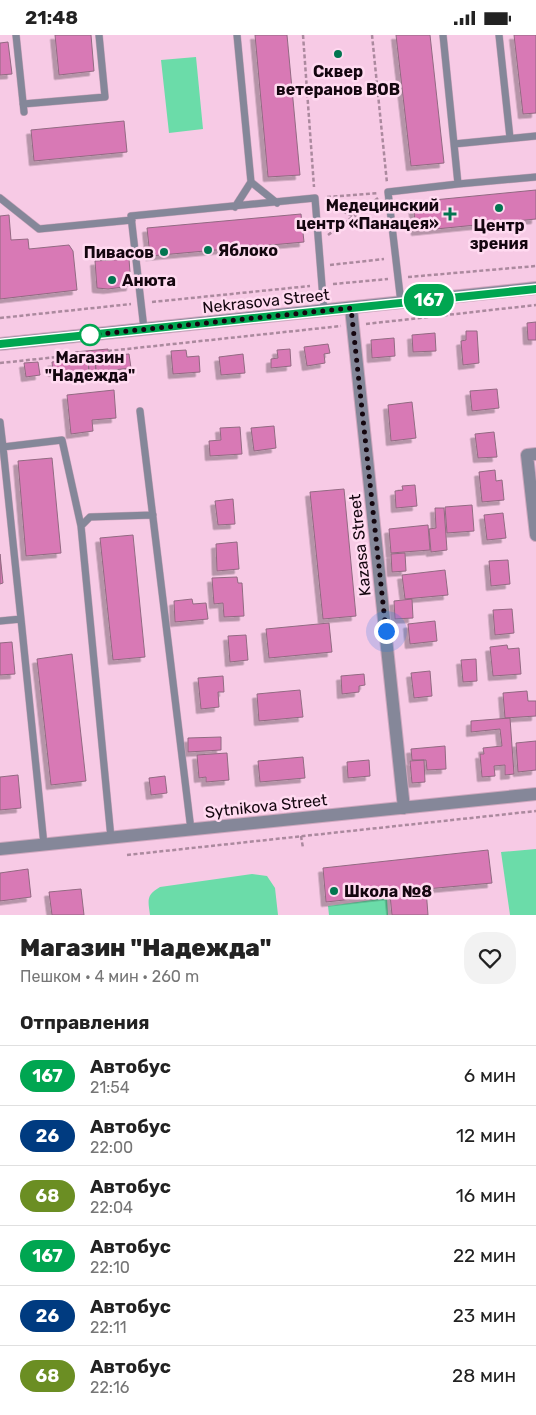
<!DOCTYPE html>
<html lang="ru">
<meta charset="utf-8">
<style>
:root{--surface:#fff;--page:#f2f2f2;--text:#222;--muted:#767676;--line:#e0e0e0}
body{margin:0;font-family:Rubik,sans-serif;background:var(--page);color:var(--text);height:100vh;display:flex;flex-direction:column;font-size:19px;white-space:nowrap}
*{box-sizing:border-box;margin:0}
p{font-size:16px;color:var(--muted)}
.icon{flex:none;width:28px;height:28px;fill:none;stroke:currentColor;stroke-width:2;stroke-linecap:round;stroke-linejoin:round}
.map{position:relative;height:880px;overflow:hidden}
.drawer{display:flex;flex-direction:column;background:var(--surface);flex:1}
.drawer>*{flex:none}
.badge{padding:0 10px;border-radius:16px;font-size:18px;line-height:32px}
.you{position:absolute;width:25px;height:25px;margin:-12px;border:4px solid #fff;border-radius:50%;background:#1a73e8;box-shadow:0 0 0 8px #1a73e833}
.map>.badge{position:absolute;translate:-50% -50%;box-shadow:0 0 0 2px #fff}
h2{padding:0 20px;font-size:19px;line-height:45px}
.round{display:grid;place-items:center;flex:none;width:52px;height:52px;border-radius:20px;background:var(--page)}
.overview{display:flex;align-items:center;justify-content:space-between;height:85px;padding:0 20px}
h1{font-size:24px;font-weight:800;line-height:38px}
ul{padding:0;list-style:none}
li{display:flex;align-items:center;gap:15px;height:60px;padding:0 20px;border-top:1px solid var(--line)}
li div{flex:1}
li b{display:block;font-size:19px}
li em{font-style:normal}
li .badge{min-width:55px;font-weight:700;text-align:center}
.status{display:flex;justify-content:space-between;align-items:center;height:35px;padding:0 25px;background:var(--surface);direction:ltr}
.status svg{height:14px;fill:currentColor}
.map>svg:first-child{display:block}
</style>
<div class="status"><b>21:48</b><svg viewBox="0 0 49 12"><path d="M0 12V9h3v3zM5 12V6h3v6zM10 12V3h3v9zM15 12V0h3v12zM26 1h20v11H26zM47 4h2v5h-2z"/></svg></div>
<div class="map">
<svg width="536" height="880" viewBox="0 0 536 880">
<defs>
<filter id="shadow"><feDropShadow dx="-4.5" dy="4.5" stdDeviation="0" flood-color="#0004"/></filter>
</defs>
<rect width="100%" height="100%" fill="#f7cae5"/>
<!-- green -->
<path fill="#6bdca9" d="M196 22 203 94 169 98 161 25Z
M536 814V880H510L501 817Z
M252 839 267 841 275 853 278 880H150C148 865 146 860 160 852Z
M387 863 388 880H329L328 871Z"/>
<!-- building -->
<path fill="#d879b5" stroke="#926a82" filter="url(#shadow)" d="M55 0H91L94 36 59 40Z
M255 0H287L300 140 268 142Z
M396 0H430L444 128 411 131Z
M514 0H536V78L523 79Z
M8 7 12 39 0 40V8Z
M124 86 127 117 34 126 31 95Z
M536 155V184L416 196 413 167Z
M301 179 304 207 150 221 147 193Z
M9 180 11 205 28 204 29 214 69 210 73 216 77 255 0 264V181Z
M129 224 131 251 108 254 97 253 95 226Z
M536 287V305H528L527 288Z
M466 296H477L479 328 463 330 461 306 466 305Z
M435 298 436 316 413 317 412 300Z
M394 303 395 321 372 323 371 305Z
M328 309 330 318 324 319 325 328 307 331 304 312Z
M108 314 109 321 95 322 96 337 89 338 88 323 76 324 75 317Z
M290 314 291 331 271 333V324L278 323 277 315Z
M186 315 187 322 199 321 200 337 173 339 171 316Z
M129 319 131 333 96 337 95 322Z
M243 319 245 338 221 340 219 322Z
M88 323 89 338 57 341V336L53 337 52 327Z
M38 327 40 340 26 342 24 328Z
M497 354 499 373 472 376 470 356Z
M114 355 116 383 92 385 93 396 71 399 67 360Z
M412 367 416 403 391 406 388 370Z
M274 391 276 413 254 416 251 393Z
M240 392 242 419 210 421 209 406 221 405 220 393Z
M494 397 497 422 478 423 475 399Z
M52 423 61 518 26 521 18 426Z
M495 435 496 446 502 445 504 465 482 467 479 437Z
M415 450 417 471 396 473 395 456 403 455 402 451Z
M344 454 356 581 323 584 310 457Z
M233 464 235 489 218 490 215 466Z
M472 470 474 496 447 498 445 472Z
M435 473H444L447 515 431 517 429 494 436 493Z
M503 478 506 503 487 505 484 480Z
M428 490 430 515 391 518 389 494Z
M133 500 145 622 113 625 100 503Z
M237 507 239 534 217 536 216 509Z
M405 518 406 536 392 537 391 519Z
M0 519 3 548 0 549Z
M508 525 510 549 491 551 489 526Z
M445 535 448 560 405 564 402 540Z
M237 542 238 548H242L244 581 224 582 223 568 214 569 212 543Z
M192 564 193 569 206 568 208 584 175 587 174 566Z
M412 564 413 583 395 584 394 566Z
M512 574 514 598 495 600 493 575Z
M435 586 437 606 410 609 408 589Z
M329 588 332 617 269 623 266 594Z
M246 600 248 625 230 627 228 601Z
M12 607 15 639 0 640V608Z
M507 610 508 614 519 613 521 639 493 641 490 612Z
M72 619 86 746 51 750 37 624Z
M476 624 477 646 463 647 461 625Z
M430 636 432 661 414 663 411 638Z
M364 639 365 650 359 651V657L342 659 341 641Z
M223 641 224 657H218L219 672 201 674 198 643Z
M300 655 303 682 259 686 257 659Z
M527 656 528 666H536V681L505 683 503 658Z
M510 683 514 739 505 740V730L494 731 495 741 482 742 480 719H484L483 713 502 711 500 694 471 697V686Z
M221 702V715L188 717V703Z
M536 706V735L518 737 516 708Z
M445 711 446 734 427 735 426 725H412L411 714Z
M227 718 229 745 206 747V742L199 743 197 720Z
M303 722 305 743 260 747 258 726Z
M369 725 370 741 348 743 347 727Z
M424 725 425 747 412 748 410 726Z
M18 740 21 773 0 775V742Z
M165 741 167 758 151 760 149 743Z
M488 815 492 848 426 854 428 880H392L390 860 326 867 323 833Z
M28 834 31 862 0 866V838Z
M81 854 84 880H52L49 857Z"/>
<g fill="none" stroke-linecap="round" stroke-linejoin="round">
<defs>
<path id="service" d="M16 0 24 77
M237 0 251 147 277 168
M443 0 454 109
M499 0 510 103
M23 69 105 62 99 0
M458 149 536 142
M0 163 39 194 132 185
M235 172 251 147
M401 268 388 157 458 149 454 109 536 101
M144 294 131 181 315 163 324 276
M140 376 191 795
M0 387 3 412
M21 584 3 412 62 405 81 491
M0 586 21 584 44 810
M111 803 81 491 90 482 153 480"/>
<path id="minor" d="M351 273 404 773
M0 309 536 253
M536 419 527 420 536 500
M0 814 536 759"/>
</defs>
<!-- service casing -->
<use href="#service" stroke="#cea7be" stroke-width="8"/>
<!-- minor casing -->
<use href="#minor" stroke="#cea7be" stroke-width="14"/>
<!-- path -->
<path stroke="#ab899e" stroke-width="2.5" stroke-dasharray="4 2.5" stroke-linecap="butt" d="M303 0 314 152
M372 0 387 148
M327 162 378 158
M325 168 382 195
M328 200 378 163
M330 230 384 224
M408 242 536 231
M333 249 388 244
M152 267 310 251
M0 283 131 269
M366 289 536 270
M108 316 341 291
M0 328 76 320
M301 801 303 813
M127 820 536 776"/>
<!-- service -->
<use href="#service" stroke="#858799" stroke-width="7"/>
<!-- minor -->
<use href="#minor" stroke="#858799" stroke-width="12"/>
</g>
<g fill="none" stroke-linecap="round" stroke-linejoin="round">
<defs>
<path id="line" d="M0 309 536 254"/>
</defs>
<!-- line casing -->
<use href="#line" stroke="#fff" stroke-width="11"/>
<!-- line -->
<use href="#line" stroke="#00a651" stroke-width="8"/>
<!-- walk -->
<path stroke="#14060f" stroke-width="5" stroke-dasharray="0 9" d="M90 300 351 273 386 596"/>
</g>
<!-- markers -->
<g fill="#027550" stroke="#ffdaf0" stroke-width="2">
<circle cx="338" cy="19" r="5"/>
<circle cx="499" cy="173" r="5"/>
<path d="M447.5 171.5h5v5h5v5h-5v5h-5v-5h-5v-5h5z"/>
<circle cx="208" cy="215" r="5"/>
<circle cx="164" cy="217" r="5"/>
<circle cx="112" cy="245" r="5"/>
<circle cx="334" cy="856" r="5"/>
</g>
<circle fill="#fff" stroke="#00a651" stroke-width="2.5" cx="90" cy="300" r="10"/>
<g text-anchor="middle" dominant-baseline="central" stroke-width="5" stroke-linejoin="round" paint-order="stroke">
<!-- poi labels -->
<g font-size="16" font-weight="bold" fill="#14060f" stroke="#ffdaf0" text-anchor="start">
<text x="338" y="36" text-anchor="middle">Сквер<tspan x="338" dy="18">ветеранов ВОВ</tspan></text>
<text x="439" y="170" text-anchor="end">Медецинский<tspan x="439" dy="18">центр «Панацея»</tspan></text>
<text x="499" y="190" text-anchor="middle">Центр<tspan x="499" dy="18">зрения</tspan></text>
<text x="218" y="215">Яблоко</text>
<text x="154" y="217" text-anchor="end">Пивасов</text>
<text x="122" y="245">Анюта</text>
<text x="344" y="856">Школа №8</text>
</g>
<!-- street labels -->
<g font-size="16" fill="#14060f" stroke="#ffdaf0">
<text transform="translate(266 266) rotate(-6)">Nekrasova Street</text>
<text transform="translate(360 510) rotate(-96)">Kazasa Street</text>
<text transform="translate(266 771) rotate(-6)">Sytnikova Street</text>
</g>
<!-- stop labels -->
<g font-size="16" font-weight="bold" fill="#14060f" stroke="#ffdaf0">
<text x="90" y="322">Магазин<tspan x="90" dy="18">"Надежда"</tspan></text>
</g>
</g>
</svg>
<div class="you" style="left:386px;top:596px"></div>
<b class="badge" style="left:429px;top:265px;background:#00a651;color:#fff">167</b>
</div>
<section class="drawer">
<div class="overview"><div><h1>Магазин &quot;Надежда&quot;</h1><p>Пешком · 4 мин · 260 m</p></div><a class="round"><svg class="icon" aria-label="heart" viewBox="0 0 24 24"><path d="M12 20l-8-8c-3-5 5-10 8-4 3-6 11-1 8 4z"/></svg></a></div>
<h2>Отправления</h2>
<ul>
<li><span class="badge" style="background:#00a651;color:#fff">167</span><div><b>Автобус</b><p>21:54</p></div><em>6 мин</em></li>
<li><span class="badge" style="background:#003b80;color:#fff">26</span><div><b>Автобус</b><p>22:00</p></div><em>12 мин</em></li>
<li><span class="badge" style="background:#6b8e23;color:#fff">68</span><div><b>Автобус</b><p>22:04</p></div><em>16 мин</em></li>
<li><span class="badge" style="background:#00a651;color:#fff">167</span><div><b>Автобус</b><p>22:10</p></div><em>22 мин</em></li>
<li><span class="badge" style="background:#003b80;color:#fff">26</span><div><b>Автобус</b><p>22:11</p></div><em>23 мин</em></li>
<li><span class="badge" style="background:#6b8e23;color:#fff">68</span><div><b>Автобус</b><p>22:16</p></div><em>28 мин</em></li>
</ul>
</section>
